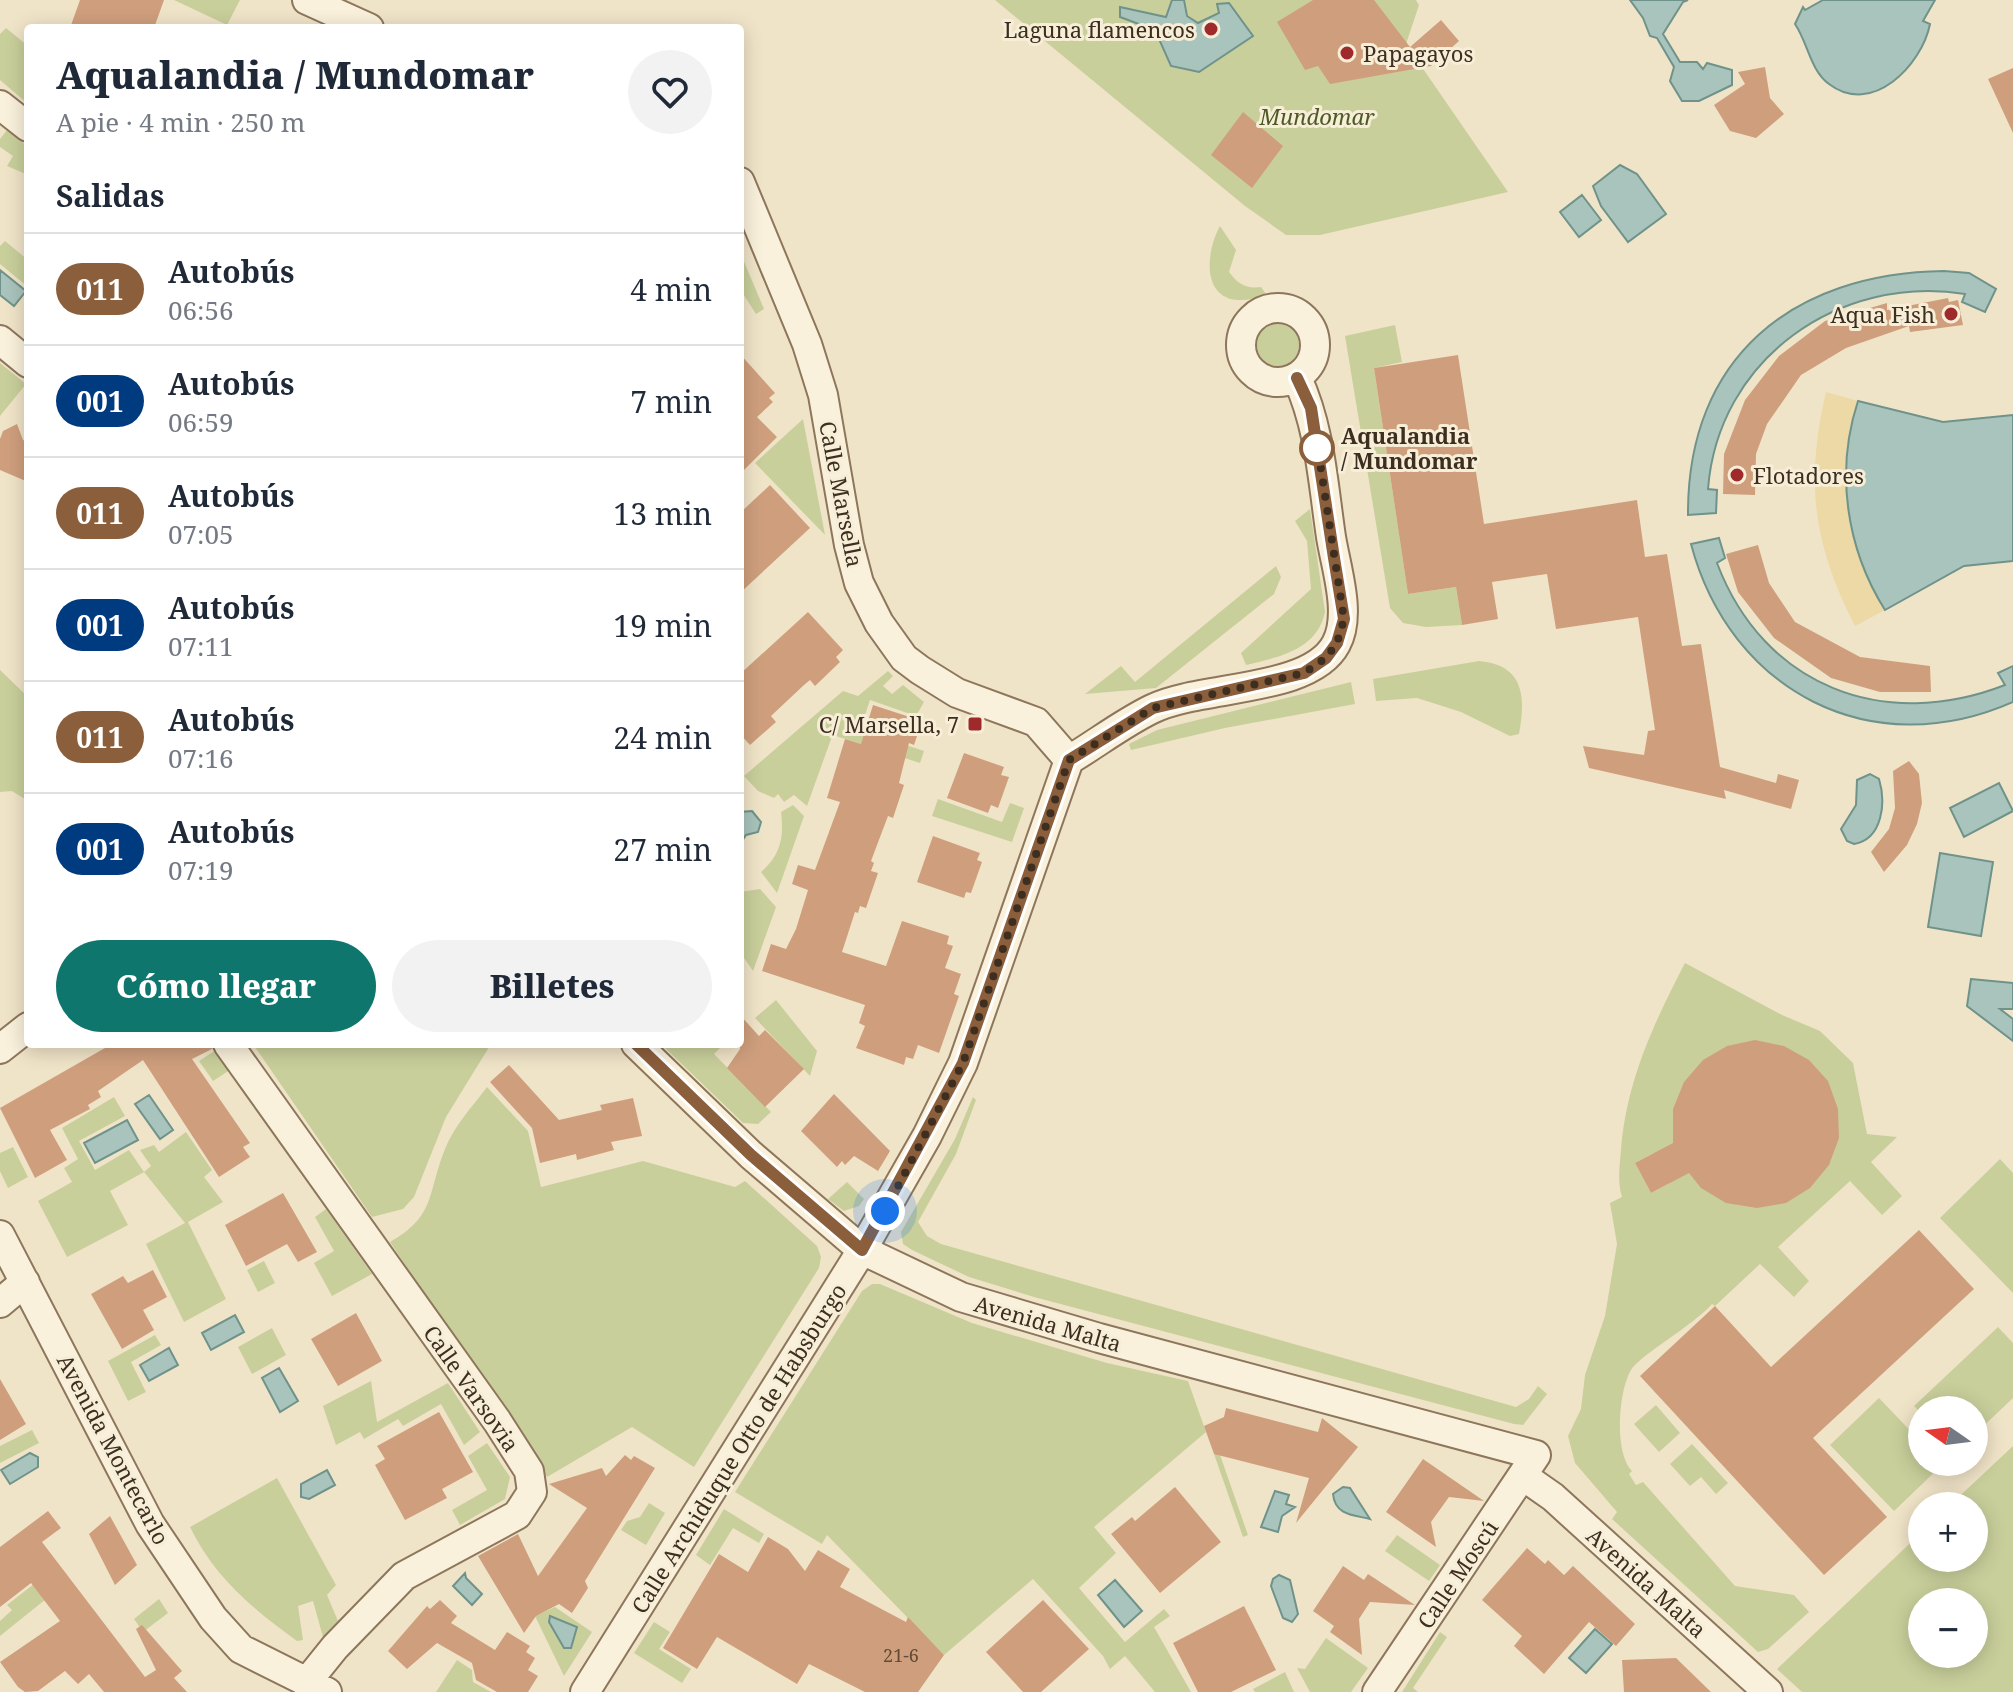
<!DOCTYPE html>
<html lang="es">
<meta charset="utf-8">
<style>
:root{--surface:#fff;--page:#f2f2f3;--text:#1f2937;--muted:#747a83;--line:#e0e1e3;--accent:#0f766e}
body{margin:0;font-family:"Noto Serif",serif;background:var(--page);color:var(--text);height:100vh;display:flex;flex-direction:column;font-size:30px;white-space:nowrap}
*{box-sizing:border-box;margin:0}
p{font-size:26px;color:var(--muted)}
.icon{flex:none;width:44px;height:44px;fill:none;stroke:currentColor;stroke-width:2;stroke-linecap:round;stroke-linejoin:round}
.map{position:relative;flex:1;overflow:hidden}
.panel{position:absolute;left:24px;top:24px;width:720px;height:1024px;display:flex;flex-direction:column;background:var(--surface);border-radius:8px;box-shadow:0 4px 20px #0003}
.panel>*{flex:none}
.badge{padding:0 16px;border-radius:26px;font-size:28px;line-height:52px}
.needle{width:52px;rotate:284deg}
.fabs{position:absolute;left:1908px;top:1396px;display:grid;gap:16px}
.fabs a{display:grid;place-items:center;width:80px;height:80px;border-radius:50%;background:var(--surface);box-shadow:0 4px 20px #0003;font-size:40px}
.you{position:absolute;width:40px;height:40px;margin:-20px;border:6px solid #fff;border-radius:50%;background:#1a73e8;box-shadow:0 0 0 12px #1a73e833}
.map>.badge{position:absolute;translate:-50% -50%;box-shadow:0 0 0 4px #fff}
h2{padding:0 32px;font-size:30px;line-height:72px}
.round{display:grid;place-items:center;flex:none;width:84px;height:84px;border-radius:42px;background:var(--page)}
.summary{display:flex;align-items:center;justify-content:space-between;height:136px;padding:0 32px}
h1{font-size:38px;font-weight:800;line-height:60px}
.action{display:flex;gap:16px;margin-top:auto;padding:16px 32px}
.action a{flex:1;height:92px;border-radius:48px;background:var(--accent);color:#fff;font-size:32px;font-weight:800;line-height:92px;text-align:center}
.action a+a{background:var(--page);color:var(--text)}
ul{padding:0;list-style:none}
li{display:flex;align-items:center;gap:24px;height:112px;padding:0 32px;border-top:2px solid var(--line)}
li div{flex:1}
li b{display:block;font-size:30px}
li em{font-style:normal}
li .badge{min-width:88px;font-weight:700;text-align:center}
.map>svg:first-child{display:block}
</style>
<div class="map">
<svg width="2013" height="1692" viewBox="0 0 2013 1692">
<rect width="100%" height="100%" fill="#f0e4c8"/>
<!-- green -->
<path fill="#c9cf9b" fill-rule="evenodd" d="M174 0H240L227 25Z
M995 0H1416L1419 5 1406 44 1508 192 1320 235H1286L1245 206Z
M6 28 28 46V104L0 80V34Z
M7 130 28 147V175L7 166 13 156 0 147V139Z
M1220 226 1236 250 1229 272C1238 284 1246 289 1261 287L1268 297C1256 298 1242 302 1230 299 1200 289 1209 245 1220 226Z
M5 241 28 260V287L0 264V246Z
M740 252 764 309 756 314 740 289Z
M1257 345a21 21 0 1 1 42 0a21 21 0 1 1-42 0Z
M1395 325 1402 362 1374 368 1408 594 1456 587 1462 625 1426 627 1403 623 1390 608 1345 336Z
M0 363 26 384 0 416Z
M803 419 825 535 755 463Z
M1310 509 1325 612C1317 650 1279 657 1246 665L1241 653 1311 589 1307 541 1295 521Z
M1276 566 1281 577 1274 594 1156 688 1085 694 1121 666 1135 682Z
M1479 661C1524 665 1526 696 1519 734L1510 736 1461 712 1417 698 1376 701 1373 679Z
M0 670 28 697V801L12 791 0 792Z
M888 671 893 676 883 686 892 694 903 685 924 702 916 716 870 700 860 730 924 751 920 763 836 736 838 729 835 728 807 806 794 795 784 802 778 794 774 798 758 791 744 776 843 691 858 696Z
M1351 682 1355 704 1225 728 1131 750 1129 744 1157 730Z
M938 799 1002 822 1010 803 1024 808 1012 842 932 816Z
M793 805 804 816 777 893 761 872C781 854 784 838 781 812Z
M760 889 776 907 753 971 740 952V892Z
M1685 963 1782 1015 1820 1031 1853 1063 1867 1134 1897 1137 1871 1162 1902 1196 1882 1215 1850 1181 1778 1247 1809 1281 1794 1297 1760 1264 1715 1306 1712 1304C1694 1325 1640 1355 1631 1370 1618 1392 1614 1453 1632 1471L1629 1474 1636 1485 1643 1482 1735 1586 1794 1595 1809 1612 1768 1649 1758 1652 1612 1519 1617 1512 1575 1463 1568 1436 1581 1409 1585 1375 1605 1316 1617 1244 1610 1203 1622 1197C1617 1181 1620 1165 1621 1149 1627 1079 1654 1023 1685 963ZM1654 1153 1670 1183 1651 1193 1635 1163Z
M776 1000 817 1051 810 1076 755 1018Z
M253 1044H491L446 1117 414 1197 403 1209 372 1217Z
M661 1044H716L720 1048 714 1054 771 1112 758 1124 743 1123Z
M216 1050 230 1070 213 1081 199 1061Z
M487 1087 528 1131 541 1187 643 1161 735 1187 745 1181 817 1246 821 1257 819 1268 694 1467 632 1427 547 1477 390 1242C436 1216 427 1194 445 1149 454 1126 472 1107 487 1087Z
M114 1097 125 1116 79 1141 95 1170 129 1150 144 1172 151 1166 140 1150 154 1145 159 1152 186 1132 212 1170 204 1177 223 1202 188 1222 226 1299 184 1322 146 1244 185 1223 144 1172 110 1191 128 1225 67 1257 38 1201 72 1182 64 1168 78 1159 62 1128Z
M973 1097 976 1100 956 1154 918 1222 927 1236 941 1244 1516 1407 1529 1399 1538 1386 1547 1394 1523 1425 1514 1424 1034 1297 969 1277 912 1250 903 1244 901 1232 955 1139Z
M13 1147 28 1177 8 1188 0 1171V1153Z
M2000 1159 2013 1173V1293L1940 1218Z
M847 1182 864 1199 859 1206 844 1211 828 1199Z
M326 1209 372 1274 332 1296 314 1263 334 1251 315 1217Z
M264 1261 275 1283 258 1292 247 1270Z
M872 1284H880L972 1323 1107 1363 1188 1381 1206 1432 1094 1527 1116 1553 1079 1588 1125 1642 1164 1609 1170 1616 1154 1627 1191 1692H1155L1125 1656 1110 1669 1103 1656 1033 1579 944 1655 827 1535 822 1544 735 1492 862 1291Z
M1998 1327 2013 1343V1398L1974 1435V1410H1922V1414L1914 1406Z
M272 1328 286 1355 252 1374 238 1347Z
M155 1335 161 1345 131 1362 146 1392 128 1401 108 1361Z
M371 1381 377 1422 448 1383 480 1432 464 1445 441 1404 403 1426 398 1419 364 1439 360 1432 336 1445 323 1406Z
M1879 1398 1922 1443V1462L1942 1465 1894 1511 1830 1445Z
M1656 1405 1680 1433 1659 1452 1634 1424Z
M32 1430 39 1443 0 1463V1446Z
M487 1443 510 1477 505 1499 460 1525 452 1510 487 1490 468 1456Z
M1692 1444 1728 1483 1716 1494 1701 1477 1690 1486 1670 1464Z
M2013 1446V1692H1802L1777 1669 1922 1532V1558H1974V1506H1949ZM1922 1602H1974V1654H1922Z
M1219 1452 1248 1535 1243 1537 1214 1454Z
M277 1478 336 1585 327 1595 338 1621 323 1637 313 1601 298 1606 303 1640 297 1641C253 1609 214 1577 190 1527Z
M649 1503 665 1513 646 1545 621 1530 627 1521 640 1517Z
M724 1509 764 1534 759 1543 733 1528 710 1565 696 1555Z
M1397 1535 1440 1565 1429 1581 1385 1551Z
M39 1580 51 1595 0 1636V1621L12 1610 7 1605Z
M159 1599 168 1613 143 1632 134 1619Z
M555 1607 592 1632 564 1676 535 1616Z
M654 1622 670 1632 659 1649 691 1669 682 1683 634 1653Z
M1440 1632 1447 1637 1413 1688 1418 1692H1402Z
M1326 1638 1368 1668 1351 1692H1310L1297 1668 1305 1669Z
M457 1660 472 1670 473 1682 491 1692H436Z
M1285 1672 1294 1692H1255L1253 1689Z"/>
<!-- sand -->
<path fill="#ecd9a5" d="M1826 392 1858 401C1835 471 1846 548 1885 610L1855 626C1813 544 1805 482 1826 392Z"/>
<!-- water -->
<path fill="#a9c4bc" stroke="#6f938a" stroke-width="2" d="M1172 0H1184L1187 16 1198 23 1219 13 1217 4 1229 3 1253 36 1199 72 1171 66 1155 30 1120 17V7L1166 17Z
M1630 0H1688L1683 2 1663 34 1680 62H1697L1703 69 1707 63 1732 70V85L1699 101H1682L1670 81 1674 67 1657 38 1650 36 1643 18Z
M1823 0H1935L1923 21 1930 24C1922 65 1872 117 1829 84 1810 70 1808 43 1795 24L1803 7 1805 10Z
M1620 165 1637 174 1666 214 1628 242 1601 206 1593 186Z
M1582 195 1601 220 1579 237 1560 212Z
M0 270 26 291 14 306 0 295Z
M1944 271 1969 273 1996 289 1985 312 1962 302 1965 294C1839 274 1718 359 1708 489L1717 490 1716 513 1688 515C1687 357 1793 273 1944 271Z
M1858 401 1943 422 2013 415V561L1964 566 1885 610C1846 548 1835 471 1858 401Z
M1719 538 1725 558 1717 563C1764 687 1884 732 2005 685L1998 673 2013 666V702C1871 765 1730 691 1691 544Z
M1870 774 1879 779C1886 802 1883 839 1854 844L1847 841 1841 829 1856 805 1857 780Z
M1999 783 2013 811 1964 837 1950 808Z
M752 811 761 822 758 832 746 835 740 844V812Z
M1940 853 1993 862 1981 936 1928 927Z
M1971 979 2013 983V1009H2000L2013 1019V1041L1967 1006Z
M149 1095 173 1130 160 1139 135 1104Z
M127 1120 138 1140 95 1163 84 1143Z
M235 1315 244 1332 211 1350 202 1333Z
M169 1348 178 1365 149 1381 140 1365Z
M279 1368 298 1401 280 1412 262 1378Z
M30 1453 38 1457V1467L10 1484 1 1470Z
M327 1470 335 1485 309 1499 301 1497V1484Z
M1343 1487 1350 1488 1370 1519C1355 1515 1335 1516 1333 1494Z
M1275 1491 1289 1495 1286 1504 1295 1507 1282 1516 1278 1532 1261 1527Z
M465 1573 466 1578 482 1594 472 1605 453 1586Z
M1279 1575 1290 1580 1298 1614 1292 1622 1283 1618 1271 1586 1273 1579Z
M1115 1580 1142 1611 1124 1627 1098 1595Z
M550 1616 577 1627 571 1648H564L549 1622Z
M1595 1629 1612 1644 1586 1673 1569 1658Z"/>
<!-- building -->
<path fill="#cf9f7d" d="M80 0H164L154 28H70Z
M1313 0H1374L1410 47 1441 20 1459 41 1431 66 1330 84 1318 66 1305 70 1277 22Z
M1765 67 1770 98 1784 114 1756 138 1730 131 1714 105 1745 84 1738 72Z
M2013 68V133L1988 79Z
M1243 112 1283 146 1252 188 1211 155Z
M1948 298 1949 302 1958 300 1963 325 1910 332 1909 326 1846 348 1801 375 1767 424 1756 454 1755 495 1723 494 1724 454 1745 400 1779 356 1825 321 1887 303V310Z
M740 354 775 393 769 398 773 402 757 417 777 437 740 474Z
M1458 355 1484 524 1637 500 1645 557 1667 554 1682 646 1701 644 1720 767 1776 783 1778 774 1799 780 1791 809 1724 790 1726 799 1589 768 1583 746 1644 755 1648 731 1655 730 1638 617 1556 629 1547 574 1492 582 1498 619 1462 625 1456 587 1408 594 1374 368Z
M17 424 23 440 28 442V482L0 470V439L3 431Z
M770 485 810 528 740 593V513Z
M1758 545 1769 583 1795 622 1860 657 1930 666 1931 692H1880L1831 678 1774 638 1738 592 1726 554Z
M808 612 843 650 836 657 840 662 815 686 810 680 804 685 771 716 776 722 750 745 740 734V674Z
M873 705 922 721 914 745 909 743 899 783 904 785 893 818 888 816 871 861 874 863 871 871 878 873 866 908 860 906 858 913 855 912 842 952 886 966 902 921 949 936 947 944 953 946 945 968 961 974 954 994 959 996 939 1053 918 1045 913 1059 906 1057 904 1065 856 1048 865 1026 859 1023 865 1005 762 971 771 944 786 949 796 929 808 890 792 884 798 865 815 870 840 802 827 798 845 739 861 744Z
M964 753 1004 767 1001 775 1009 777 998 808 991 805 988 813 947 798Z
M1909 761 1919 774 1922 803 1917 824 1907 845 1884 872 1871 852 1889 829 1895 808 1893 771Z
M933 836 980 853 977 860 982 862 971 893 966 892 964 898 917 882Z
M740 1015 759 1036 765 1030 804 1069 765 1107 727 1068 740 1049Z
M1755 1040 1784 1046 1809 1060 1828 1081 1838 1109 1839 1138 1829 1165 1810 1188 1786 1203 1757 1208 1726 1203 1701 1188 1689 1173 1651 1193 1635 1163 1673 1143V1109L1684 1082 1703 1060 1727 1046Z
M112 1044H211L212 1049 192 1059 250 1143 243 1147 250 1157 219 1177 143 1060 98 1091 101 1097 88 1105 90 1109 50 1130 67 1160 35 1178 0 1108Z
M509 1065 559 1120 602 1110 600 1105 633 1098 642 1136 611 1142 614 1150 577 1160 576 1154 540 1163 532 1128 490 1082Z
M834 1094 890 1151 878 1171 854 1156 845 1165 842 1161 837 1167 801 1131Z
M283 1193 317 1252 298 1262 287 1244 246 1266 225 1225Z
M1919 1230 1974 1289 1813 1438 1887 1517 1824 1575 1640 1376 1715 1306 1771 1367Z
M153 1270 167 1297 143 1310 154 1330 122 1349 91 1294 123 1276 128 1283Z
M356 1313 382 1361 338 1386 311 1339Z
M0 1379 26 1424 0 1440Z
M1226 1408 1318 1432 1322 1418 1358 1447 1296 1523 1309 1478 1214 1454 1204 1426 1224 1417Z
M439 1412 473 1472 442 1489 447 1498 405 1520 375 1465 385 1459 377 1446Z
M625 1455 631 1460 634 1456 655 1468 585 1581 588 1588 572 1613 559 1604 536 1616 524 1633 478 1556 518 1534 538 1576 587 1508 549 1484 602 1468 606 1476Z
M1423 1459 1484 1501 1449 1497 1431 1522 1436 1547 1386 1512Z
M1175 1487 1221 1542 1160 1593 1111 1534 1132 1517 1135 1521Z
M48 1511 61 1528 42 1542 145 1677 156 1670 136 1629 142 1625 182 1671 174 1678 187 1692H104L89 1674 78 1684 65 1671 38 1691 25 1692 18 1687 0 1662 60 1621 31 1583 0 1607V1547Z
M110 1516 137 1565 115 1585 89 1534Z
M768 1537 788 1549 805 1571 818 1550 850 1569 840 1587 906 1622 908 1617 944 1655 918 1692H865L809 1664 797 1684 717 1637 697 1669 663 1648 719 1554 748 1572Z
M1527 1548 1545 1564 1548 1560 1564 1575 1573 1566 1635 1624 1616 1646 1589 1622 1544 1674 1514 1646 1522 1636 1482 1600Z
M1343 1566 1364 1580 1368 1574 1415 1605 1370 1602 1359 1619 1362 1655 1330 1632 1334 1626 1313 1611Z
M440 1600 457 1616 451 1623 495 1650 507 1632 530 1646 526 1652 535 1658 528 1670 538 1676 528 1692H497L476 1680 472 1663 437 1643 407 1669 388 1651 427 1606 430 1609Z
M1043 1600 1089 1649 1041 1692H1023L986 1652Z
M1244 1606 1276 1670 1231 1692H1198L1173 1643Z
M1676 1658 1711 1692H1624L1622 1660Z"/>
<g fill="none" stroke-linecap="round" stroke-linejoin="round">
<defs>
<path id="minor" d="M307 0 369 28
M0 105 28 127
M740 182 807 344 823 395 849 545 859 583 879 623 904 658 920 670 957 693 1036 722 1069 760
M1241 345a37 37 0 1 1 74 0a37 37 0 1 1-74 0Z
M0 340 28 363
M1069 760C1096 744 1123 723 1152 709 1200 685 1310 693 1336 644 1352 615 1336 568 1331 537 1323 483 1320 427 1297 378
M228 1044 497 1421 529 1471 532 1492 517 1515 404 1576 335 1647 306 1683
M636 1044 751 1155 862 1250 961 1297 1099 1338 1536 1455 1377 1692
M0 1049 28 1027
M0 1235 150 1524 213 1618 241 1649 327 1692
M0 1303 25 1282
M1523 1476 1553 1497 1768 1692
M585 1692 862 1250 927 1136 963 1063 1069 760"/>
</defs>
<!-- minor casing -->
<use href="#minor" stroke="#8d765c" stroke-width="32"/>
<!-- minor -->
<use href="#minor" stroke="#faf1dc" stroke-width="28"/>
</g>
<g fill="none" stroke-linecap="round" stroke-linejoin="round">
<defs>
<path id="line" d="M636 1044 751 1155 862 1250 963 1063 1069 760 1153 708 1304 673 1326 658 1337 643 1344 619 1334 558 1311 408 1297 378"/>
</defs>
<!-- line casing -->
<use href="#line" stroke="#fff" stroke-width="18"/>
<!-- line -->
<use href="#line" stroke="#8b5e3c" stroke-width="12"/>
<!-- walk -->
<path stroke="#3d2e20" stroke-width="8" stroke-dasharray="0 14.4" d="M885 1211 963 1063 1069 760 1153 708 1304 673 1326 658 1337 643 1344 619 1316 437 1317 448"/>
</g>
<!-- markers -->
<g fill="#9e2a2b" stroke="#f7eed8" stroke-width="3">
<circle cx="1211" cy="29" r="8"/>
<circle cx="1347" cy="53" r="8"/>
<circle cx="1951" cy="314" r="8"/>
<circle cx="1737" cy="475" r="8"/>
<rect x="967" y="716" width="16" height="16" rx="4"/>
</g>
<circle fill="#fff" stroke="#8b5e3c" stroke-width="4" cx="1317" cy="448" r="16"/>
<g text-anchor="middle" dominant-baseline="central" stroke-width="6" stroke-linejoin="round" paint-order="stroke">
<!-- number labels -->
<g font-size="18" fill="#624a37">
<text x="901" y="1655">21-6</text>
</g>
<!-- poi labels -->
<g font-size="22" fill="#3d2e20" stroke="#f7eed8" text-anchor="end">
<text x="1195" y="29">Laguna flamencos</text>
<text x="1363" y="53" text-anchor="start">Papagayos</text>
<text x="1935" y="314">Aqua Fish</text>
<text x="1753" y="475" text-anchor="start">Flotadores</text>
<text x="959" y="724">C/ Marsella, 7</text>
</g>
<!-- park labels -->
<g font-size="22" font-style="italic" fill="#4d5a26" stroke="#f7eed8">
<text x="1317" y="116">Mundomar</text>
</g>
<!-- stop labels -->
<g font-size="22" font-weight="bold" fill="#3d2e20" stroke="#f7eed8" text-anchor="start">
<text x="1341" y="435">Aqualandia<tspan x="1341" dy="25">/ Mundomar</tspan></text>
</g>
<!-- street labels -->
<g font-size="22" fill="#3d2e20" stroke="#f7eed8">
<text transform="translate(842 494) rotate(79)">Calle Marsella</text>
<text transform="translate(1048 1323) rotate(16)">Avenida Malta</text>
<text transform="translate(472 1388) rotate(55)">Calle Varsovia</text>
<text transform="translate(738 1448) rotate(-58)">Calle Archiduque Otto de Habsburgo</text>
<text transform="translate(114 1449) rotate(62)">Avenida Montecarlo</text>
<text transform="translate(1457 1574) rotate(-56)">Calle Moscú</text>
<text transform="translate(1647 1582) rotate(42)">Avenida Malta</text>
</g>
</g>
</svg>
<div class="fabs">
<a><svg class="needle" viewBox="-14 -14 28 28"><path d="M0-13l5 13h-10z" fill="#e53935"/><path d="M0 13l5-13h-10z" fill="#747a83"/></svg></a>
<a>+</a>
<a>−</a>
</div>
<div class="you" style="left:885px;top:1211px"></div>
<section class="panel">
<div class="summary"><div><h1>Aqualandia / Mundomar</h1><p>A pie · 4 min · 250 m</p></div><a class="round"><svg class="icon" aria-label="heart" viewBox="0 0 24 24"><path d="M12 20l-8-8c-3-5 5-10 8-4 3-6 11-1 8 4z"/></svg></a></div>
<h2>Salidas</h2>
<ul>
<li><span class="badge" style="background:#8b5e3c;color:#fff">011</span><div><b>Autobús</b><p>06:56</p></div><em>4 min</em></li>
<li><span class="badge" style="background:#003b80;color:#fff">001</span><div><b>Autobús</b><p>06:59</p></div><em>7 min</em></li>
<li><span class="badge" style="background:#8b5e3c;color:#fff">011</span><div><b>Autobús</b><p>07:05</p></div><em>13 min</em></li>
<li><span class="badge" style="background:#003b80;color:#fff">001</span><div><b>Autobús</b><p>07:11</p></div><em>19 min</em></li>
<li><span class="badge" style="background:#8b5e3c;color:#fff">011</span><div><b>Autobús</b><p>07:16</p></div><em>24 min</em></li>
<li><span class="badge" style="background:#003b80;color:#fff">001</span><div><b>Autobús</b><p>07:19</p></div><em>27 min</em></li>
</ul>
<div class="action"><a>Cómo llegar</a><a>Billetes</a></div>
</section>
</div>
